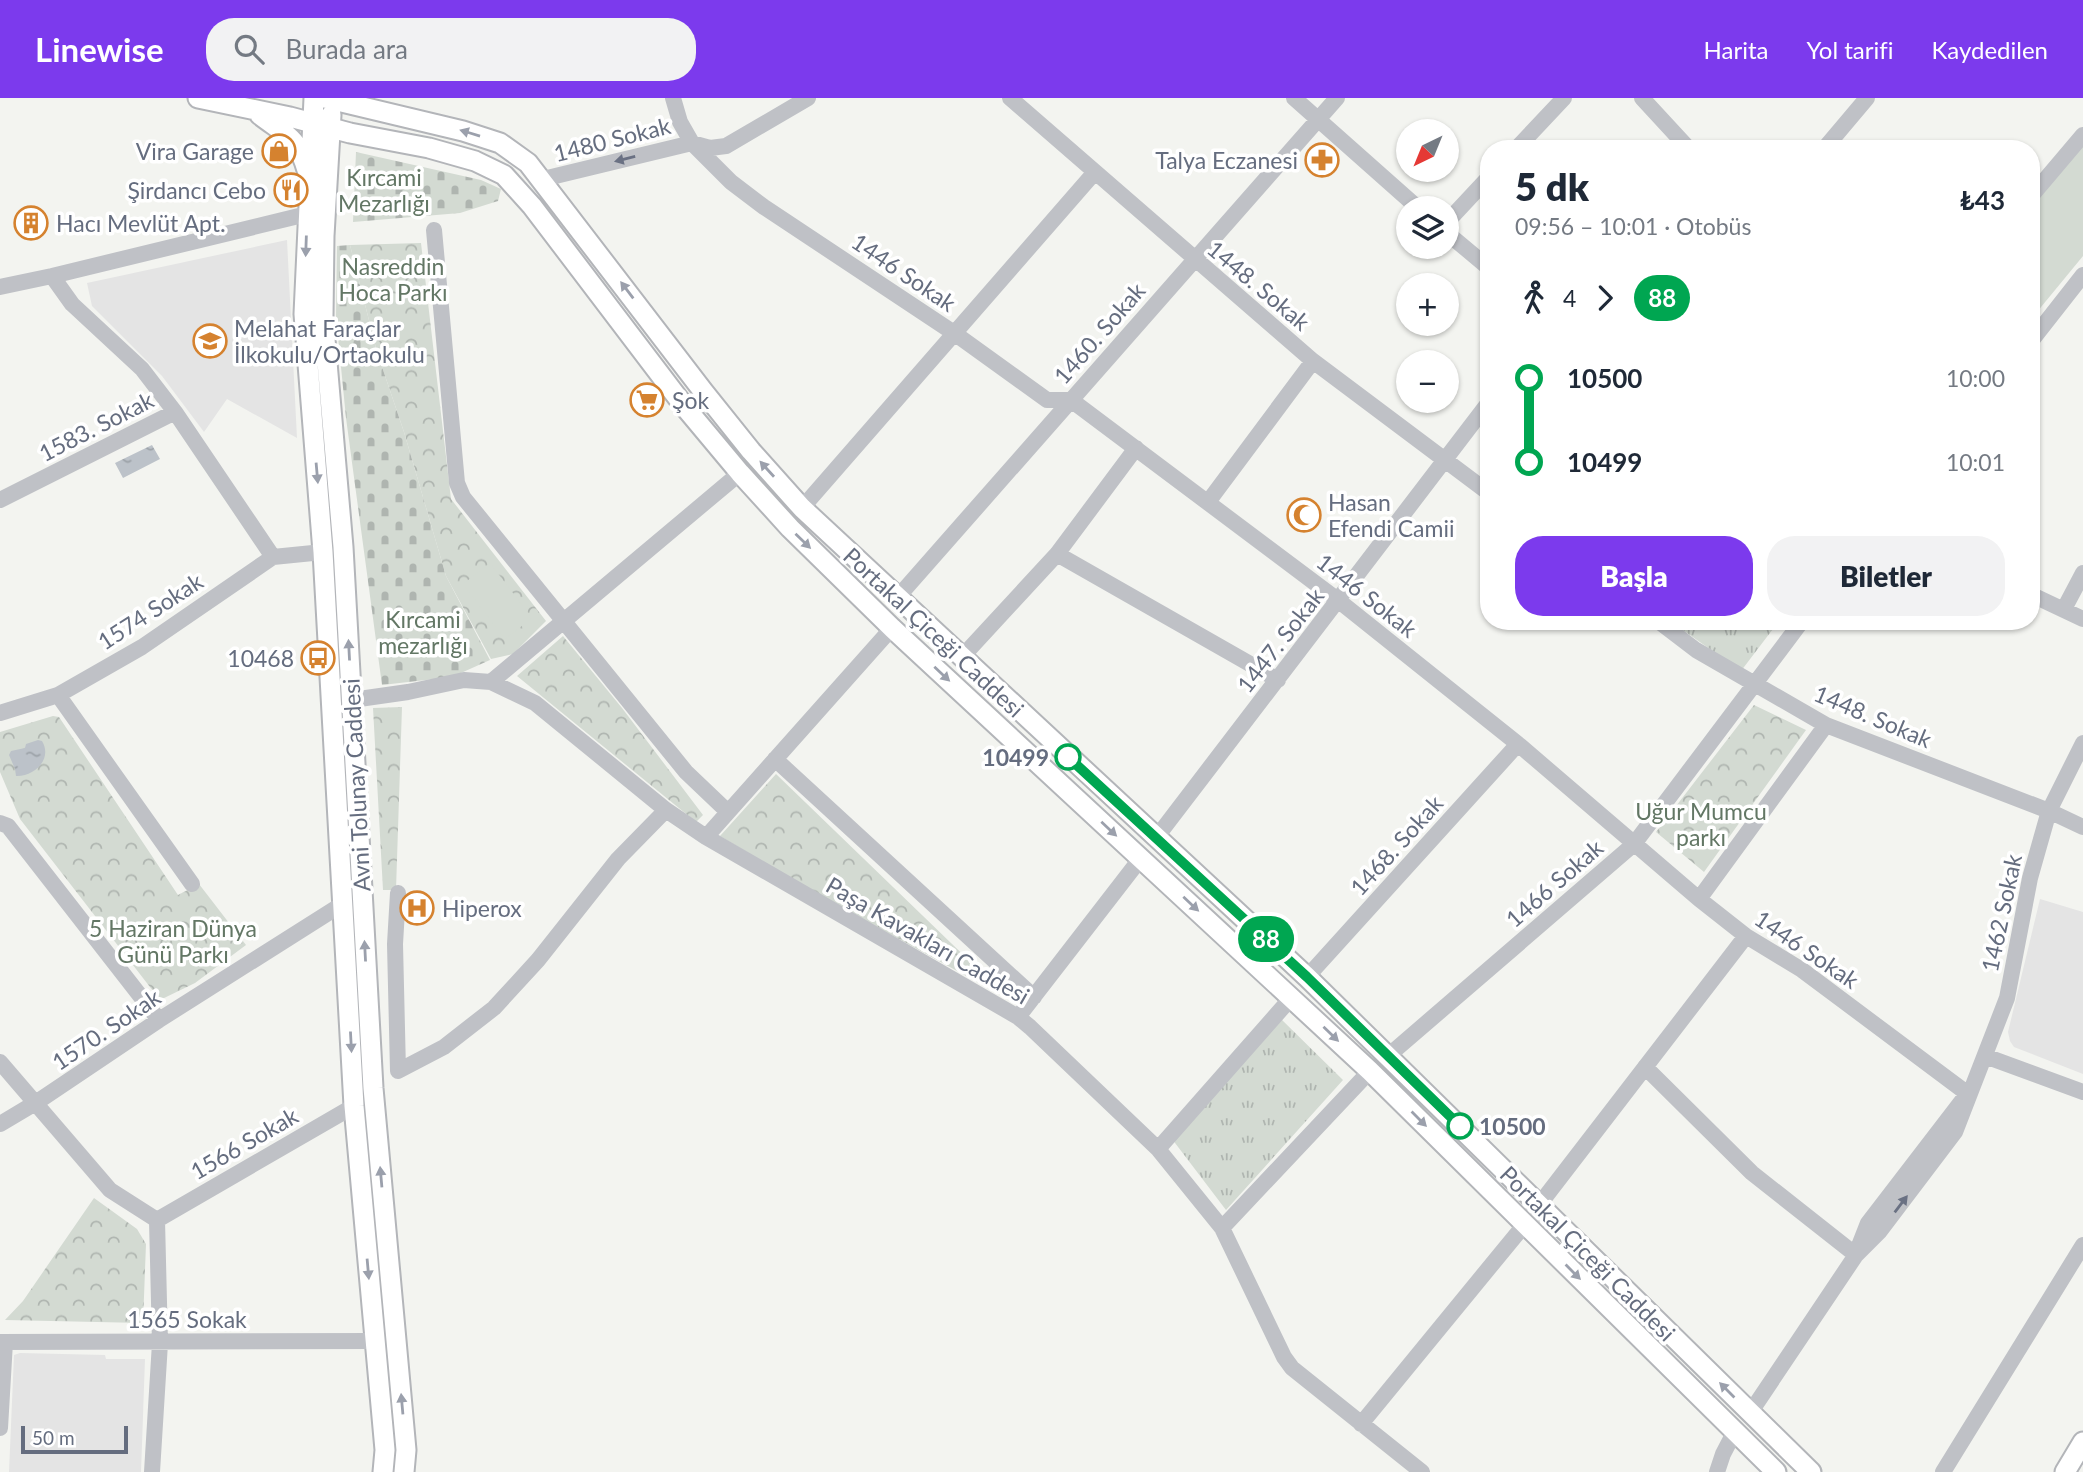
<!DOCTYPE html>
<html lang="tr">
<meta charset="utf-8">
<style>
:root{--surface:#fff;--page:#f2f2f3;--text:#1f2937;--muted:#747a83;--accent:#7c3aed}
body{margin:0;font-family:Lato,sans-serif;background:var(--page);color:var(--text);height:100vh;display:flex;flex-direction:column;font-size:26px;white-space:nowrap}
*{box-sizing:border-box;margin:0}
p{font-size:23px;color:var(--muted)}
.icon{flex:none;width:38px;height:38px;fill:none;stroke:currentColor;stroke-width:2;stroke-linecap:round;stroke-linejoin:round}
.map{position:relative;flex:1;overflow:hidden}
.side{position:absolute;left:1480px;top:42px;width:560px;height:490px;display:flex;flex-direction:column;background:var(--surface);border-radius:28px;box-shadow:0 2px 5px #0004}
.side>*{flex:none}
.badge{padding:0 14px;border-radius:23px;font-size:24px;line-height:46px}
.needle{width:46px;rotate:223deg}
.controls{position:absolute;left:1396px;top:21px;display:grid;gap:14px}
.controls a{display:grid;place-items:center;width:63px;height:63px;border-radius:50%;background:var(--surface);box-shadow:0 2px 5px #0004;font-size:35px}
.scale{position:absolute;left:21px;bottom:18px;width:107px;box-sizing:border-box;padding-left:7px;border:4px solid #656d7f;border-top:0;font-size:19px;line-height:24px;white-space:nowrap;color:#656d7f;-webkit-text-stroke:5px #fff;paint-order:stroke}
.map>.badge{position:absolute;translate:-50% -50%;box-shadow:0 0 0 4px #fff}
.legs{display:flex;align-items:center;gap:10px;height:77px;padding:0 35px;font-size:23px}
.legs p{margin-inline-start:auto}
.overview{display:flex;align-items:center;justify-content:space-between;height:119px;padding:0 35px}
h1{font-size:38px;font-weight:800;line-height:52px}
.action{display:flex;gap:14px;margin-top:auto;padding:14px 35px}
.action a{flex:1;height:80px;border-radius:28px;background:var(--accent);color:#fff;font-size:28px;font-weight:800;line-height:80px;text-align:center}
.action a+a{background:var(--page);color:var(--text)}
ul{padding:0 35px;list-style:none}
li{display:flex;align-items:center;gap:24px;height:84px;font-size:26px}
li i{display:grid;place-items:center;width:10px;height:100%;margin:0 9px;background:currentColor}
li i::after{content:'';width:18px;height:18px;margin:-9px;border:5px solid;border-radius:50%;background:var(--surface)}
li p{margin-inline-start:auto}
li:first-child i{background:linear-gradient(#0000 50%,currentColor 0)}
li:last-child i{background:linear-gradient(currentColor 50%,#0000 0)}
header{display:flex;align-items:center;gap:42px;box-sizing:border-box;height:98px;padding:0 35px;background:var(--accent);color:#fff}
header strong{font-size:33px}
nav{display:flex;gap:38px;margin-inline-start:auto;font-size:24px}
.search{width:490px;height:63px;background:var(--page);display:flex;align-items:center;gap:18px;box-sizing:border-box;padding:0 24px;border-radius:28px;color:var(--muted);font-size:26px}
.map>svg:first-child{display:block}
</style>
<header>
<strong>Linewise</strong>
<div class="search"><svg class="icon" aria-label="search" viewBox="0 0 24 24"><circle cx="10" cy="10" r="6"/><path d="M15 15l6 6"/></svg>Burada ara</div>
<nav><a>Harita</a><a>Yol tarifi</a><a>Kaydedilen</a></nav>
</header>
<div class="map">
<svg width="2083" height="1374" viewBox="0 0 2083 1374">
<defs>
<pattern id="grass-tufts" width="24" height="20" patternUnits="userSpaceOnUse" patternTransform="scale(1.75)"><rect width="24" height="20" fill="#d3dad2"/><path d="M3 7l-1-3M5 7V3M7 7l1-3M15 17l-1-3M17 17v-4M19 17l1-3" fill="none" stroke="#afb5b0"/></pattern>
<pattern id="forest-crowns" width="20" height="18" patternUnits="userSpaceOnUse" patternTransform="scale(1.75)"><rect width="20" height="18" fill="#d3dad2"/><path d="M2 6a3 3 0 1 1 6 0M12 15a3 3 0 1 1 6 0" fill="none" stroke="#afb5b0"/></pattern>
<pattern id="cemetery-stones" width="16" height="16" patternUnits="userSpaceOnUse" patternTransform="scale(1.75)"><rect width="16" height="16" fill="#d3dad2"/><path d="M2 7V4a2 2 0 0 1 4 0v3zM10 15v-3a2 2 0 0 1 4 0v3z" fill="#afb5b0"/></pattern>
<pattern id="water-ripples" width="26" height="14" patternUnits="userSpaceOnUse" patternTransform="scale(1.75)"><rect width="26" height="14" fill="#bcc2c9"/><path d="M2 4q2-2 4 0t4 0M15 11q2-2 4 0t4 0" fill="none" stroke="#9ca2a8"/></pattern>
</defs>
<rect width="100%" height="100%" fill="#f3f4f0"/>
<!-- built -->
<path fill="#e4e4e4" d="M287 142 297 340 227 301 204 334 162 278 92 208 87 185Z
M2040 801 2083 814V976L2014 949 2010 943 2008 934Z
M20 1255 105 1257 106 1261H145L141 1374H9L14 1257Z"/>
<!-- grass -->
<path fill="url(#grass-tufts)" d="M1670 523H1779L1741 573Z
M1280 920 1343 982 1226 1112 1172 1041Z"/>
<!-- forest -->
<path fill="url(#forest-crowns)" d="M421 145 451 401 546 523 513 556 491 561 446 478 404 334 377 254 350 147Z
M563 538 622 610 703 717 696 724 517 578Z
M1754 607 1806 632 1704 774 1656 734Z
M402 609 396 792H383L373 610Z
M53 618 59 619 178 797 199 786 246 847 195 885 160 902 20 721 0 674V634Z
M776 676 1010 902 824 800 720 738Z
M94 1100 137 1131 146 1146 143 1225 5 1222 23 1203Z"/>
<!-- cemetery -->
<path fill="url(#cemetery-stones)" d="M356 54 481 82 501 91 498 103 460 115 353 124Z
M350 147 377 254 404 334 446 478 490 562 452 579 382 587 346 320 336 218 337 148Z"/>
<!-- pitch -->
<path fill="#d3dad2" d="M2083 45V158L2032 220V108Z
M490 465 532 520 505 541 463 486Z"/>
<!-- water -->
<path fill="url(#water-ripples)" d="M152 347 160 361 123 380 115 365Z
M38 642 42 643C53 661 34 679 16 678L15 671 9 657 11 653 25 650 26 646Z"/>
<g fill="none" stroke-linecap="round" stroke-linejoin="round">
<defs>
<path id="major" d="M198 0 290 19 350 35 429 50 475 63 504 77 532 108 684 308 740 375 790 430 892 530 1370 973 1776 1374
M314 0 304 216 323 454 354 1008 385 1352 383 1374
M325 0 463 33 500 45 528 65 703 293 751 353 802 410 1307 879 1811 1374
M260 17C286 37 297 38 307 72
M331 17 324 138 323 218 343 449 373 990 406 1352 404 1374
M2065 1374 2083 1344"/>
</defs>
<!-- major casing -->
<use href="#major" stroke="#b3b5b9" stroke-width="23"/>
<!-- minor -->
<path stroke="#bfc1c6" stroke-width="16" d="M673 0 680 24 692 45 731 84 764 109 954 235 1047 302H1071L1339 503 1518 646 1699 801 1746 838 1802 872 1968 996
M1010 0 1313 263 1489 395
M1294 0 1418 110
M1642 0 1689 51
M1516 51 1564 0
M1824 51 1867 0
M543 81 692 45 710 50 726 48 808 0
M2032 97 2083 37
M1447 124 1489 79
M434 132 457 385 463 399 686 674 728 714
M1447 135 1489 170
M52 178 72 206 142 271 175 314 273 459
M0 189 52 178 307 116
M2032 242 2083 177
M0 402 175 314
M1208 404 1313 263
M802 410 1095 74
M1057 456 1278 582
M2032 497 2083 521
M897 500 1337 0
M2064 511 2083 475
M1658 523 1696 552 1826 627 2049 713 2083 729
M961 560 1057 456 1136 350
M491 584 740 375
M58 597 192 786
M352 602 408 594 464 582 491 584 535 605 666 712 706 739 1018 919 1030 929 1158 1051 1222 1130 1284 1259 1292 1270 1422 1374
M0 615 58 597 142 549 273 459 323 454
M775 661 1034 899
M0 725 8 728 159 922
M706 739 892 530
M1156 740 1489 304
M398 795 395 846 398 973 444 949 494 910 538 862 618 761 666 712
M1699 801 1826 627
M1307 879 1518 646
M1018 919 1141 760
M1388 958 1634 746 1802 523
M1985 958 2083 994
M0 964 110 1092 157 1122
M1645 969 1752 1075 1856 1157
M0 1026 37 1004 159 922 344 805
M1158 1051 1292 899
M1539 1107 1746 838
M157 1122 354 1008
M1222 1130 1370 973
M1857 1153 1868 1125 1964 1000
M0 1244 374 1243
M1750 1315 1856 1157 1880 1133 1955 1034 2007 900 2030 780 2049 713 2083 645
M1361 1326 1525 1126
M0 1330 5 1244
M152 1374 160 1245 157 1122
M1717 1374 1723 1356 1735 1333
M1943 1374 2083 1147"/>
<!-- major -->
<use href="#major" stroke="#fff" stroke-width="19"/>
</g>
<!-- one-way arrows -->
<defs><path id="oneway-solid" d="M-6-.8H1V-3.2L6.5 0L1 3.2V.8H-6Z" transform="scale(1.75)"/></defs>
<g fill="#9ba0ac">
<use href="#oneway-solid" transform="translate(470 35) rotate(-163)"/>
<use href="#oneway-solid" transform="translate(306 148) rotate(92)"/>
<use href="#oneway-solid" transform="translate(627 192) rotate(-127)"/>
<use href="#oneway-solid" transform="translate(767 371) rotate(-132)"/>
<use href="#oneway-solid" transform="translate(317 375) rotate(85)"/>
<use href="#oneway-solid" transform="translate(803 443) rotate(44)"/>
<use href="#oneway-solid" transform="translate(349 552) rotate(-93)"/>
<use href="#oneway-solid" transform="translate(942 576) rotate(43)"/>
<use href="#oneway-solid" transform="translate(1109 731) rotate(43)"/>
<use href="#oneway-solid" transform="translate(1191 806) rotate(43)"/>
<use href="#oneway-solid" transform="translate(365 853) rotate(-93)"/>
<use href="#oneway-solid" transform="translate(1331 936) rotate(44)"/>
<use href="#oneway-solid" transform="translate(351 944) rotate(87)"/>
<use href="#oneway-solid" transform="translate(1419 1021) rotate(45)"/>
<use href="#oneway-solid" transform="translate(381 1079) rotate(-95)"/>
<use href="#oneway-solid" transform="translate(368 1171) rotate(85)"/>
<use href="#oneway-solid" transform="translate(1573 1174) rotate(45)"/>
<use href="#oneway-solid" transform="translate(1727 1292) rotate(-135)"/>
<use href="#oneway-solid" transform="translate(402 1306) rotate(-95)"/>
</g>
<g fill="#6a7183">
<use href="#oneway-solid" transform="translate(625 61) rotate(166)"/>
<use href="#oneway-solid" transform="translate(1901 1106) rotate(-53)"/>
</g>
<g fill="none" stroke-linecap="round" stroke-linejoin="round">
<defs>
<path id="line-1" d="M1068 659 1307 879 1460 1028"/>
</defs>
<!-- line-1 casing -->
<use href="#line-1" stroke="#fff" stroke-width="16"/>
<!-- line-1 -->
<use href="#line-1" stroke="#00a651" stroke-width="10"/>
</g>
<!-- icons -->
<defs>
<symbol id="shop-ring" viewBox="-11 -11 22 22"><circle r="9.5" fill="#fff" stroke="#d5822f" stroke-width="1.5"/><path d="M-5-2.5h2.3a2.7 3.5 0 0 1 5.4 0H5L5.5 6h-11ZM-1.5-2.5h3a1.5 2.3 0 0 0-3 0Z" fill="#d5822f"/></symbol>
<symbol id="pharmacy-ring" viewBox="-11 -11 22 22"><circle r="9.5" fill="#fff" stroke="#d5822f" stroke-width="1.5"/><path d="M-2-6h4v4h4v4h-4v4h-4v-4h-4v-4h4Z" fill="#d5822f"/></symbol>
<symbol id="restaurant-ring" viewBox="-11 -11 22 22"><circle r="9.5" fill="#fff" stroke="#d5822f" stroke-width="1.5"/><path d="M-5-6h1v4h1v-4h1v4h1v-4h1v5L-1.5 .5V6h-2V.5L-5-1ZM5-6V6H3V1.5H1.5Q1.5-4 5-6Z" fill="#d5822f"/></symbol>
<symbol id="building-ring" viewBox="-11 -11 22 22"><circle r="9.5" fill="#fff" stroke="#d5822f" stroke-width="1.5"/><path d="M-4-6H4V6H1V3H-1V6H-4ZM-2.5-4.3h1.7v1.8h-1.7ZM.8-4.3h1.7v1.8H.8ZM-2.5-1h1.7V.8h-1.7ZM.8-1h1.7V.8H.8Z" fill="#d5822f"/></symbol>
<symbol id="school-ring" viewBox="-11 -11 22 22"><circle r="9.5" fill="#fff" stroke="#d5822f" stroke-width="1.5"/><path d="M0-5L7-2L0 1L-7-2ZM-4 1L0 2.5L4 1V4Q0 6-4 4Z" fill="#d5822f"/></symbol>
<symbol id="supermarket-ring" viewBox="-11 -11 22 22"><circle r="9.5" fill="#fff" stroke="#d5822f" stroke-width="1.5"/><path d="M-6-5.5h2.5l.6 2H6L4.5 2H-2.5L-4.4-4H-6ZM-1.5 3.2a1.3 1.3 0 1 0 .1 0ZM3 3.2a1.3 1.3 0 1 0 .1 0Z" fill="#d5822f"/></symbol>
<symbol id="mosque-ring" viewBox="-11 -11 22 22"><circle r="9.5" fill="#fff" stroke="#d5822f" stroke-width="1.5"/><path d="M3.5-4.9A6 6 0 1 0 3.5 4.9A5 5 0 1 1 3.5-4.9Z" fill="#d5822f"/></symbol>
<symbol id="bus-ring" viewBox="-11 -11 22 22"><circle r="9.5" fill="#fff" stroke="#d5822f" stroke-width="1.5"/><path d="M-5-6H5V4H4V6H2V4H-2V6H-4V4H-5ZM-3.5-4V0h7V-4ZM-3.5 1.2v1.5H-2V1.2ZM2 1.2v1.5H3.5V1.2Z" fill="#d5822f"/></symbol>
<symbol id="hospital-ring" viewBox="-11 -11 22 22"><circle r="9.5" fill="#fff" stroke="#d5822f" stroke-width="1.5"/><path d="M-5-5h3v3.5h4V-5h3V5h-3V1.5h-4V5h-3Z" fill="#d5822f"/></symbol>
</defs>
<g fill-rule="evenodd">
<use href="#shop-ring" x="260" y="34" width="38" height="38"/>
<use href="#pharmacy-ring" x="1303" y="43" width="38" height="38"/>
<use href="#restaurant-ring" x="272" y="73" width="38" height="38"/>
<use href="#building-ring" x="12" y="106" width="38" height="38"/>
<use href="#school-ring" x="191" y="224" width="38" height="38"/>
<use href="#supermarket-ring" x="628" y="283" width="38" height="38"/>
<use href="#mosque-ring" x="1285" y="398" width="38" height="38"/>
<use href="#bus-ring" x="299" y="541" width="38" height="38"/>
<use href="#hospital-ring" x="398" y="791" width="38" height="38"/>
</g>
<!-- markers -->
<g fill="#fff" stroke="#00a651" stroke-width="3.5">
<circle cx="1068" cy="659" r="12"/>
<circle cx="1460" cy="1028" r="12"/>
</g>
<g text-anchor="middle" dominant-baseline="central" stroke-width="7" stroke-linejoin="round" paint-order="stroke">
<!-- street labels -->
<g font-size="23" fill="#656d7f" stroke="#fff">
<text transform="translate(612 41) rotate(-14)">1480 Sokak</text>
<text transform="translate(904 174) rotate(34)">1446 Sokak</text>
<text transform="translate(1259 187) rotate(40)">1448. Sokak</text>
<text transform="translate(1099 235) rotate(-49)">1460. Sokak</text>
<text transform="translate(96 328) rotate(-27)">1583. Sokak</text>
<text transform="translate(1367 497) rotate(38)">1446 Sokak</text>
<text transform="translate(150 513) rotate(-33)">1574 Sokak</text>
<text transform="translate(934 534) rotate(43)">Portakal Çiceği Caddesi</text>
<text transform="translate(1280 542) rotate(-52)">1447. Sokak</text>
<text transform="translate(1873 618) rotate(23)">1448. Sokak</text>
<text transform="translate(356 687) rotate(-93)">Avni Tolunay Caddesi</text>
<text transform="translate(1396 747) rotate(-48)">1468. Sokak</text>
<text transform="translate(1554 785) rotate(-41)">1466 Sokak</text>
<text transform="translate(2001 815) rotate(-78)">1462 Sokak</text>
<text transform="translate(928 842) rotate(30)">Paşa Kavakları Caddesi</text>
<text transform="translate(1807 851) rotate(34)">1446 Sokak</text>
<text transform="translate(106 931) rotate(-34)">1570. Sokak</text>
<text transform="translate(244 1045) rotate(-30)">1566 Sokak</text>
<text transform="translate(1588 1155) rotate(45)">Portakal Çiceği Caddesi</text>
<text x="187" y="1221">1565 Sokak</text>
</g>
<!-- poi labels -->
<g font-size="23" fill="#656d7f" stroke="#fff" text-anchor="start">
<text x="254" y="53" text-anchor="end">Vira Garage</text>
<text x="1298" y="62" text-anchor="end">Talya Eczanesi</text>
<text x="266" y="92" text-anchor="end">Şirdancı Cebo</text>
<text x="56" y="125">Hacı Mevlüt Apt.</text>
<text x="234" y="230">Melahat Faraçlar<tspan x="234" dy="26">İlkokulu/Ortaokulu</tspan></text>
<text x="672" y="302">Şok</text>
<text x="1328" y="404">Hasan<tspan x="1328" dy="26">Efendi Camii</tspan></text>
<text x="294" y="560" text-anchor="end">10468</text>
<text x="442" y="810">Hiperox</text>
</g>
<!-- park labels -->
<g font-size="23" fill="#637765" stroke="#fff">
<text x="384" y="79">Kırcami<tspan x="384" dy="26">Mezarlığı</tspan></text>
<text x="393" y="168">Nasreddin<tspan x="393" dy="26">Hoca Parkı</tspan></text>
<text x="423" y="521">Kırcami<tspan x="423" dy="26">mezarlığı</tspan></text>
<text x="1701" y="713">Uğur Mumcu<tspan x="1701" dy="26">parkı</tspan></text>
<text x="173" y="830">5 Haziran Dünya<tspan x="173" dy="26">Günü Parkı</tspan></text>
</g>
<!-- stop labels -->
<g font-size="23" font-weight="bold" fill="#656d7f" stroke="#fff" text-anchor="end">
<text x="1049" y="659">10499</text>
<text x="1479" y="1028" text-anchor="start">10500</text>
</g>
</g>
</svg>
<div class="controls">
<a><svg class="needle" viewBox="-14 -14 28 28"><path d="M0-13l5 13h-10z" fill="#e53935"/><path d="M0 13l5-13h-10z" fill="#747a83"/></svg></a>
<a><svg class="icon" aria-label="layers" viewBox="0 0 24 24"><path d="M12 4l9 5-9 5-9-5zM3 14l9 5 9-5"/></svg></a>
<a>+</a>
<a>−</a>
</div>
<div class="scale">50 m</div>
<b class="badge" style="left:1266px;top:841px;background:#00a651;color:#fff">88</b>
<section class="side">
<div class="overview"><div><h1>5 dk</h1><p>09:56 – 10:01 · Otobüs</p></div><b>₺43</b></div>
<div class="legs"><svg class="icon" aria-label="walk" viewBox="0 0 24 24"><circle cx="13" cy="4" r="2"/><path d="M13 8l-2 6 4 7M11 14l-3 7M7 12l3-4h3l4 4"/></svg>4<svg class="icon" aria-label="forward" viewBox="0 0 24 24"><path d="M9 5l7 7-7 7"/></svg><b class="badge" style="background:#00a651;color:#fff">88</b></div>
<ul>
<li><i style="color:#00a651"></i><b>10500</b><p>10:00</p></li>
<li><i style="color:#00a651"></i><b>10499</b><p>10:01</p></li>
</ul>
<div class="action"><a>Başla</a><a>Biletler</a></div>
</section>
</div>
